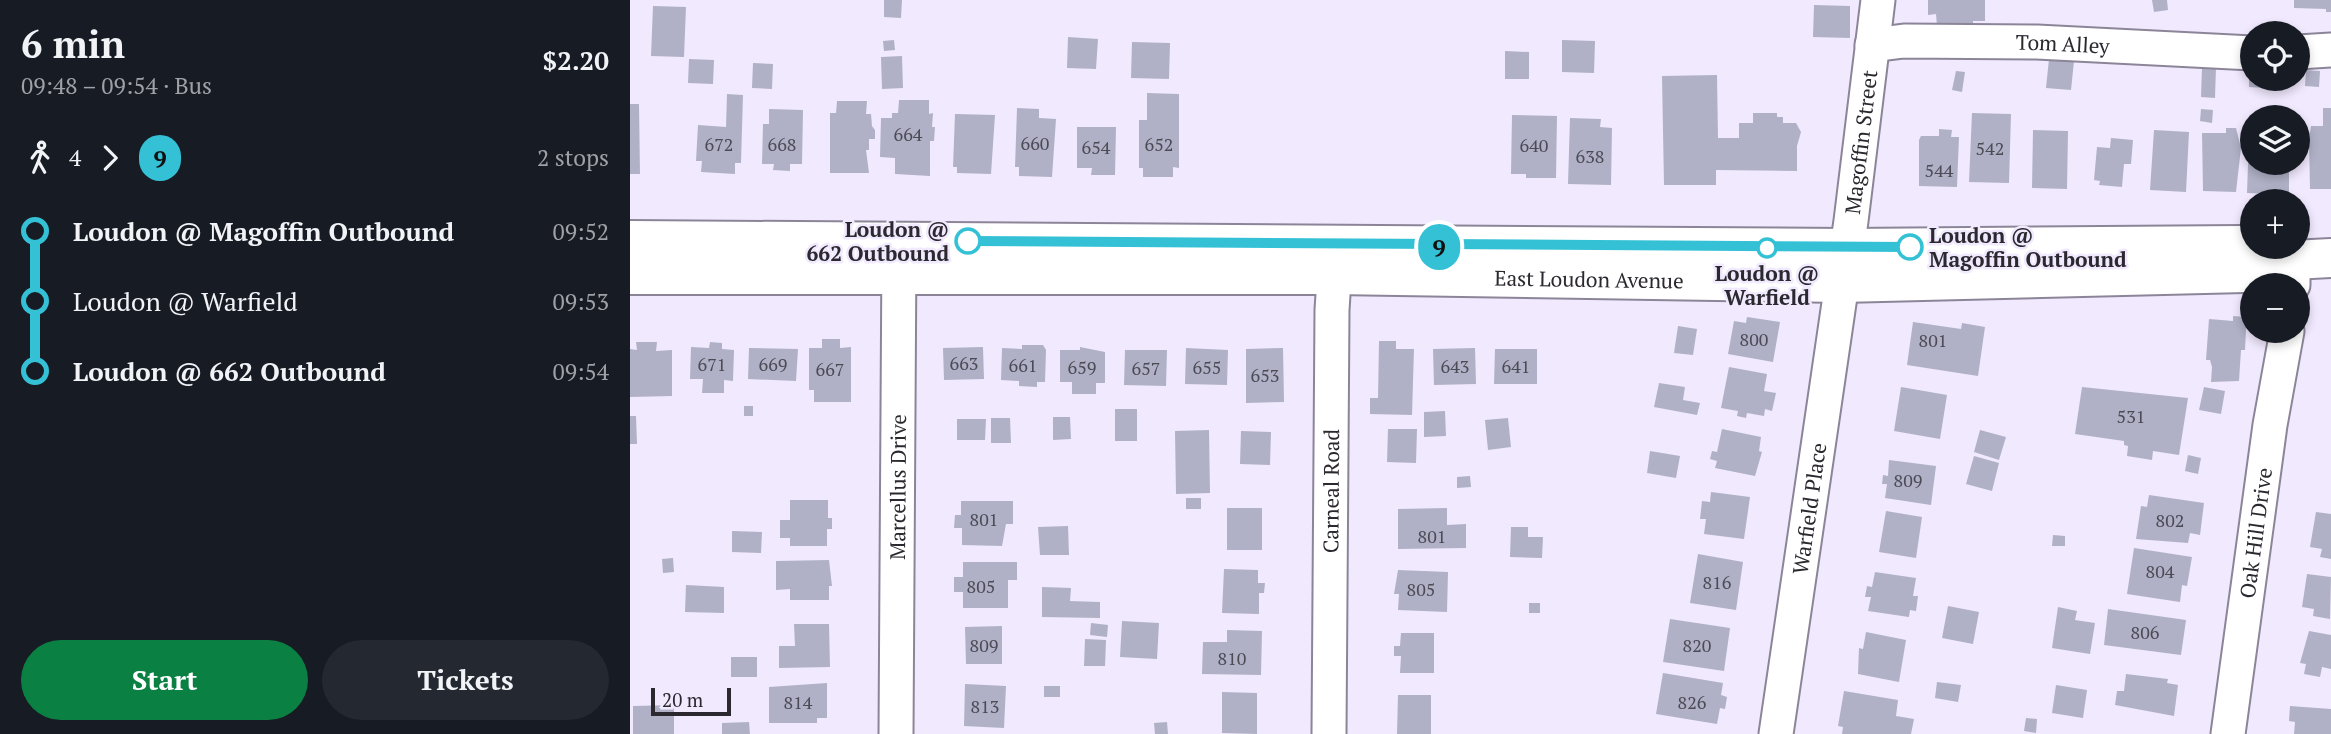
<!DOCTYPE html>
<meta charset="utf-8">
<style>
:root{--surface:#171b24;--page:#242831;--text:#f1f3f6;--muted:#9ea1a6;--accent:#0b8043}
body{margin:0;font-family:"PT Serif",serif;background:var(--page);color:var(--text);height:100vh;display:flex;flex-direction:column;font-size:26px;white-space:nowrap}
*{box-sizing:border-box;margin:0}
p{font-size:23px;color:var(--muted)}
.icon{flex:none;width:38px;height:38px;fill:none;stroke:currentColor;stroke-width:2;stroke-linecap:round;stroke-linejoin:round}
.map{position:relative;flex:1;overflow:hidden}
.drawer{display:flex;flex-direction:column;background:var(--surface);width:630px}
.drawer>*{flex:none}
.badge{padding:0 14px;border-radius:23px;font-size:24px;line-height:46px}
.controls{position:absolute;left:1610px;top:21px;display:grid;gap:14px}
.controls a{display:grid;place-items:center;width:70px;height:70px;border-radius:50%;background:var(--surface);box-shadow:0 4px 10px #0003;font-size:35px}
.scale{position:absolute;left:21px;bottom:18px;width:80px;box-sizing:border-box;padding-left:7px;border:4px solid #2b282f;border-top:0;font-size:19px;line-height:24px;white-space:nowrap;color:#2b282f;-webkit-text-stroke:5px #f1e9fe;paint-order:stroke}
.map>.badge{position:absolute;translate:-50% -50%;box-shadow:0 0 0 4px #fff}
.legs{display:flex;align-items:center;gap:10px;height:77px;padding:0 21px;font-size:23px}
.legs p{margin-inline-start:auto}
.overview{display:flex;align-items:center;justify-content:space-between;height:119px;padding:0 21px}
h1{font-size:38px;font-weight:800;line-height:52px}
.primary-button{display:flex;gap:14px;margin-top:auto;padding:14px 21px}
.primary-button a{flex:1;height:80px;border-radius:42px;background:var(--accent);color:#fff;font-size:28px;font-weight:800;line-height:80px;text-align:center}
.primary-button a+a{background:var(--page);color:var(--text)}
ul{padding:0 21px;list-style:none}
li{display:flex;align-items:center;gap:24px;height:70px;font-size:26px}
li i{display:grid;place-items:center;width:10px;height:100%;margin:0 9px;background:currentColor}
li i::after{content:'';width:18px;height:18px;margin:-9px;border:5px solid;border-radius:50%;background:var(--surface)}
li p{margin-inline-start:auto}
li:first-child i{background:linear-gradient(#0000 50%,currentColor 0)}
li:last-child i{background:linear-gradient(currentColor 50%,#0000 0)}
main{display:flex;flex:1;min-height:0}
.map>svg:first-child{display:block}
</style>
<main>
<section class="drawer">
<div class="overview"><div><h1>6 min</h1><p>09:48 – 09:54 · Bus</p></div><b>$2.20</b></div>
<div class="legs"><svg class="icon" aria-label="walk" viewBox="0 0 24 24"><circle cx="13" cy="4" r="2"/><path d="M13 8l-2 6 4 7M11 14l-3 7M7 12l3-4h3l4 4"/></svg>4<svg class="icon" aria-label="forward" viewBox="0 0 24 24"><path d="M9 5l7 7-7 7"/></svg><b class="badge" style="background:#34c1d6;color:#111">9</b><p>2 stops</p></div>
<ul>
<li><i style="color:#34c1d6"></i><b>Loudon @ Magoffin Outbound</b><p>09:52</p></li>
<li><i style="color:#34c1d6"></i><span>Loudon @ Warfield</span><p>09:53</p></li>
<li><i style="color:#34c1d6"></i><b>Loudon @ 662 Outbound</b><p>09:54</p></li>
</ul>
<div class="primary-button"><a>Start</a><a>Tickets</a></div>
</section>
<div class="map">
<svg width="1701" height="734" viewBox="0 0 1701 734">
<rect width="100%" height="100%" fill="#f1e9fe"/>
<!-- building -->
<path fill="#b0b1c6" d="M254 0H272L271 18 254 17Z
M1298 0H1355V21H1343V26H1307L1306 14 1298 15Z
M1522 0H1537L1538 10 1524 12Z
M1664 0H1701V12H1696V9L1664 8Z
M1184 5 1220 6V38L1183 37Z
M23 6 56 7 54 57 21 56Z
M438 37 468 39 466 69 437 68Z
M264 40 265 50 254 51 253 41Z
M932 40 965 41 964 73 932 72Z
M502 42 540 43 539 79 501 78Z
M875 51 899 52V79H875Z
M272 56 273 88 252 89 251 57Z
M59 59 84 60 83 84 58 83Z
M1419 59 1444 61 1441 90 1416 88Z
M123 63 143 64 142 89 122 88Z
M1572 67H1586L1585 98 1571 97Z
M1676 70 1690 71 1689 87 1675 86Z
M1326 71 1335 72 1332 92 1322 90Z
M1619 73H1622V79H1634V88L1619 87Z
M1087 75 1088 138H1109V123H1123V113H1147V117H1153V123H1166L1171 132 1167 146V171L1086 170V185H1034L1032 76Z
M517 93 549 94V168L543 167V177H513V168H509V120H517Z
M97 94 113 95 111 163H105V174L71 172 72 161H66L68 125 96 127Z
M269 100H299V114L303 113 302 127H305L304 141H300V176L265 174V158L250 157 251 118H262V113H268Z
M207 101H237L236 114H241L242 126 245 130V139H239V150H236L239 173H200V113H206Z
M0 104H9L10 174H0Z
M387 108 409 109V118L426 119 422 177 389 176V167H385Z
M1693 108H1701V189H1680L1679 140 1681 126H1693Z
M139 109 173 110 172 164H160V171L143 170 144 164H132L133 124H139Z
M1571 109 1583 110 1582 123 1570 121Z
M1342 113 1381 114 1379 183 1339 182Z
M325 114 365 115 361 174 327 173V167H323Z
M882 115 927 116 926 178H896V174H881Z
M940 118 971 119 970 127 982 128 981 185 938 184Z
M447 127H486L485 175H461L462 168H447Z
M1596 128H1606L1611 148 1606 192 1573 191 1572 133H1596Z
M1309 129 1322 130 1321 137H1329L1327 187 1289 186V140L1291 136H1309Z
M1403 130 1438 131 1437 189 1402 188Z
M1524 130 1559 132 1556 192 1520 190Z
M1619 137H1622V163H1659V195L1617 193Z
M1481 138 1503 140 1501 164H1494L1492 187 1469 185 1470 181 1464 180 1467 147 1480 148Z
M1603 316 1615 317 1616 330 1615 350H1611L1609 381 1581 382 1582 367 1580 360H1576L1579 319 1603 321Z
M1117 317 1150 322 1143 362 1098 354 1104 321 1116 323Z
M1283 322 1331 329 1332 323 1355 327 1348 376 1277 365Z
M1048 326 1067 329 1063 355 1044 353Z
M192 339H210V348L221 347V402H184V390H179V348H192Z
M749 341H766V349H784L782 415 740 414V398H748Z
M6 342H27L26 351 42 350V396L0 397V349L7 350Z
M80 342 92 343V349L104 350 103 381 94 380V393H72L73 379H60L61 347 79 348Z
M392 345H413L416 350 415 382H407V387L389 386V381L371 380 372 348 392 349Z
M353 347 354 379 314 380 313 348Z
M450 347 475 352V383H466V394H442V382H430V350H450Z
M119 348 168 349 166 381 118 379Z
M556 348 598 350 597 385 555 384Z
M653 348 654 402 616 403V349Z
M845 348 846 384 804 385 803 349Z
M865 349H907V384H864Z
M495 350H537L536 386 494 385Z
M1099 367 1137 374 1134 391 1146 393 1142 411 1135 409 1134 416 1117 413 1116 418 1107 416 1108 411 1091 408Z
M1029 383 1055 387 1053 400 1070 403 1067 415 1024 407Z
M1271 387 1317 395 1310 439 1264 431Z
M1452 387 1558 398 1549 455 1523 451 1522 460 1497 456 1498 446 1494 445V441L1445 434Z
M1574 387 1595 391 1591 414 1569 410Z
M114 406H123V416H114Z
M485 409H507V441H485Z
M815 411 816 436 794 437V412Z
M0 416H6L7 444H0Z
M423 417H440L441 439 423 440Z
M361 418H380L381 443H361Z
M878 418 881 447 858 450 855 420Z
M327 419H356L355 440H327Z
M758 429H787L786 463 757 462Z
M1092 429 1131 437 1129 451 1132 452 1125 476 1085 468 1087 461 1080 459 1082 451 1087 452Z
M579 430 580 493 546 494 545 431Z
M1350 430 1376 437 1369 460 1344 452Z
M611 431 641 432 640 465 610 464Z
M1020 451 1050 456 1046 478 1017 473Z
M1558 455 1571 458 1568 474 1555 471Z
M1344 456 1369 463 1362 491 1336 484Z
M1259 460 1306 466 1301 505 1255 498 1257 484H1252L1253 475 1258 476Z
M840 476 841 487 827 488V477Z
M1081 492 1120 497 1114 539 1074 534 1076 519H1070L1072 501 1080 502Z
M1519 495 1574 503 1570 535 1560 533 1558 543 1506 539 1511 506 1517 507Z
M556 498H571V509H556Z
M160 500H198V518H202V529H197V546H160V538H150V520H160Z
M331 501H383V524H376L372 546 332 545V528H324L325 515H331Z
M597 508H632V550H597Z
M817 508V525L836 524V548L768 549V509Z
M1256 511 1292 517 1286 558 1249 552Z
M1686 512 1701 514V559L1690 557 1692 549 1680 547Z
M438 526 439 555H410L408 527Z
M881 527H898V537H913L912 558 880 557Z
M102 531 132 532 131 553 102 552Z
M1423 535 1435 536V546H1422Z
M1504 548 1562 557 1557 586 1552 585 1550 602 1497 594Z
M1068 554 1113 562 1106 610 1060 603Z
M43 558 44 572 33 573 32 559Z
M199 560 202 586H199V600H160V589L146 590V561Z
M333 562H387V580H378V608H333V592H324V577H333Z
M594 569 628 570V583H635L634 593H629V614L592 613Z
M768 570 818 572 817 612 768 610 769 594H764Z
M1245 572 1286 578 1283 596H1288L1286 611 1280 610 1279 617 1238 611 1241 597H1235L1237 586 1242 587Z
M1677 574 1701 577 1700 619 1683 616 1684 609 1672 607Z
M56 585 94 587V613L55 612Z
M412 587 441 588 440 601 470 602V618L412 617Z
M899 603H910V613H899Z
M1318 606 1349 612 1343 644 1312 638Z
M1428 607 1447 611 1445 620 1465 623 1460 654 1422 648Z
M1478 609 1556 620 1551 655 1474 645Z
M1040 619 1100 628 1094 671 1033 662Z
M492 621 529 623 527 659 490 657Z
M461 623 478 625 477 637 460 635Z
M164 624H199L200 667 149 668V646H165Z
M372 626V664H336L335 627Z
M597 630 632 631 631 675 572 674 573 642H597Z
M1679 631 1701 635V669L1692 667 1690 677 1674 674 1676 664 1670 663Z
M1236 632 1276 640 1269 682 1228 674 1229 648 1233 649Z
M771 633H804V673H770L771 656H764V646H770Z
M455 639 476 640 475 666H454Z
M101 657H127V677H101Z
M1033 673 1093 683 1091 695 1097 697 1095 709 1090 708 1087 724 1026 714Z
M1496 674 1538 679 1537 683 1548 685 1544 716 1485 705 1487 691H1494Z
M1307 682 1331 685 1328 702 1305 698Z
M197 683V718H187V723H139V687Z
M335 684 376 686 374 728 334 726Z
M1426 685 1457 690 1453 718 1422 713Z
M414 686H430V697H414Z
M1214 691 1268 700 1266 716 1284 719 1281 734H1212L1213 727 1208 726Z
M592 692 627 693V734L592 733Z
M768 695H801V734H767Z
M44 705V734H3V706Z
M1660 706 1701 709V734H1664L1665 722 1659 721Z
M1396 718 1407 719 1406 733 1394 731Z
M119 722 120 734H92V723Z
M537 722 538 734H525L524 723Z"/>
<g fill="none" stroke-linecap="round" stroke-linejoin="round">
<defs>
<g id="minor">
<path id="s1" d="M1242 45 1274 41 1407 42 1622 53"/>
<path d="M1668 52 1701 50"/>
<path d="M1663 260V285"/>
<path id="s2" d="M266 734 269 250"/>
<path id="s3" d="M699 734 702 310 706 249"/>
<path id="s4" d="M1146 734 1221 221 1248 0"/>
<path id="s5" d="M1598 734 1640 425 1657 331"/>
</g>
<g id="major">
<path d="M0 240 1217 248 1613 245 1663 260"/>
<path id="s6" d="M0 275H704L1212 283 1615 273 1663 260 1701 258"/>
</g>
</defs>
<!-- minor casing -->
<use href="#minor" stroke="#8c8598" stroke-width="37"/>
<!-- major casing -->
<use href="#major" stroke="#8c8598" stroke-width="42"/>
<!-- minor -->
<use href="#minor" stroke="#fff" stroke-width="33"/>
<!-- major -->
<use href="#major" stroke="#fff" stroke-width="38"/>
</g>
<g fill="none" stroke-linecap="round" stroke-linejoin="round">
<defs>
<path id="line-1" d="M338 241 1280 247"/>
</defs>
<!-- line-1 casing -->
<use href="#line-1" stroke="#fff" stroke-width="16"/>
<!-- line-1 -->
<use href="#line-1" stroke="#34c1d6" stroke-width="10"/>
</g>
<!-- markers -->
<g fill="#fff" stroke="#34c1d6" stroke-width="3.5">
<circle cx="338" cy="241" r="12"/>
<circle cx="1280" cy="247" r="12"/>
<circle cx="1137" cy="248" r="9"/>
</g>
<g text-anchor="middle" dominant-baseline="central" stroke-width="5" stroke-linejoin="round" paint-order="stroke">
<!-- number labels -->
<g font-size="18" fill="#4c4a55">
<text x="278" y="134">664</text>
<text x="405" y="143">660</text>
<text x="89" y="144">672</text>
<text x="152" y="144">668</text>
<text x="529" y="144">652</text>
<text x="904" y="145">640</text>
<text x="466" y="147">654</text>
<text x="1360" y="148">542</text>
<text x="960" y="156">638</text>
<text x="1309" y="170">544</text>
<text x="1124" y="339">800</text>
<text x="1303" y="340">801</text>
<text x="334" y="363">663</text>
<text x="82" y="364">671</text>
<text x="143" y="364">669</text>
<text x="393" y="365">661</text>
<text x="825" y="366">643</text>
<text x="886" y="366">641</text>
<text x="452" y="367">659</text>
<text x="577" y="367">655</text>
<text x="516" y="368">657</text>
<text x="200" y="369">667</text>
<text x="635" y="375">653</text>
<text x="1501" y="416">531</text>
<text x="1278" y="480">809</text>
<text x="354" y="519">801</text>
<text x="1540" y="520">802</text>
<text x="802" y="536">801</text>
<text x="1530" y="571">804</text>
<text x="1087" y="582">816</text>
<text x="351" y="586">805</text>
<text x="791" y="589">805</text>
<text x="1515" y="632">806</text>
<text x="354" y="645">809</text>
<text x="1067" y="645">820</text>
<text x="602" y="658">810</text>
<text x="168" y="702">814</text>
<text x="1062" y="702">826</text>
<text x="355" y="706">813</text>
</g>
<!-- street labels -->
<g font-size="21" fill="#2b282f" stroke="#f1e9fe">
<text stroke="none"><textPath href="#s1" startOffset="191">Tom Alley</textPath></text>
<text stroke="none"><textPath href="#s4" startOffset="598">Magoffin Street</textPath></text>
<text stroke="none"><textPath href="#s6" startOffset="959">East Loudon Avenue</textPath></text>
<text stroke="none"><textPath href="#s2" startOffset="247">Marcellus Drive</textPath></text>
<text stroke="none"><textPath href="#s3" startOffset="243">Carneal Road</textPath></text>
<text stroke="none"><textPath href="#s4" startOffset="228">Warfield Place</textPath></text>
<text stroke="none"><textPath href="#s5" startOffset="203">Oak Hill Drive</textPath></text>
</g>
<!-- stop labels -->
<g font-size="21" font-weight="bold" fill="#2b282f" stroke="#f1e9fe" text-anchor="end">
<text x="319" y="229">Loudon @<tspan x="319" dy="24">662 Outbound</tspan></text>
<text x="1299" y="235" text-anchor="start">Loudon @<tspan x="1299" dy="24">Magoffin Outbound</tspan></text>
<text x="1137" y="273" text-anchor="middle">Loudon @<tspan x="1137" dy="24">Warfield</tspan></text>
</g>
</g>
</svg>
<div class="controls">
<a><svg class="icon" aria-label="locate" viewBox="0 0 24 24"><circle cx="12" cy="12" r="6"/><path d="M12 2v4M12 18v4M2 12h4M18 12h4"/></svg></a>
<a><svg class="icon" aria-label="layers" viewBox="0 0 24 24"><path d="M12 4l9 5-9 5-9-5zM3 14l9 5 9-5"/></svg></a>
<a>+</a>
<a>−</a>
</div>
<div class="scale">20 m</div>
<b class="badge" style="left:809px;top:247px;background:#34c1d6;color:#111">9</b>
</div>
</main>
